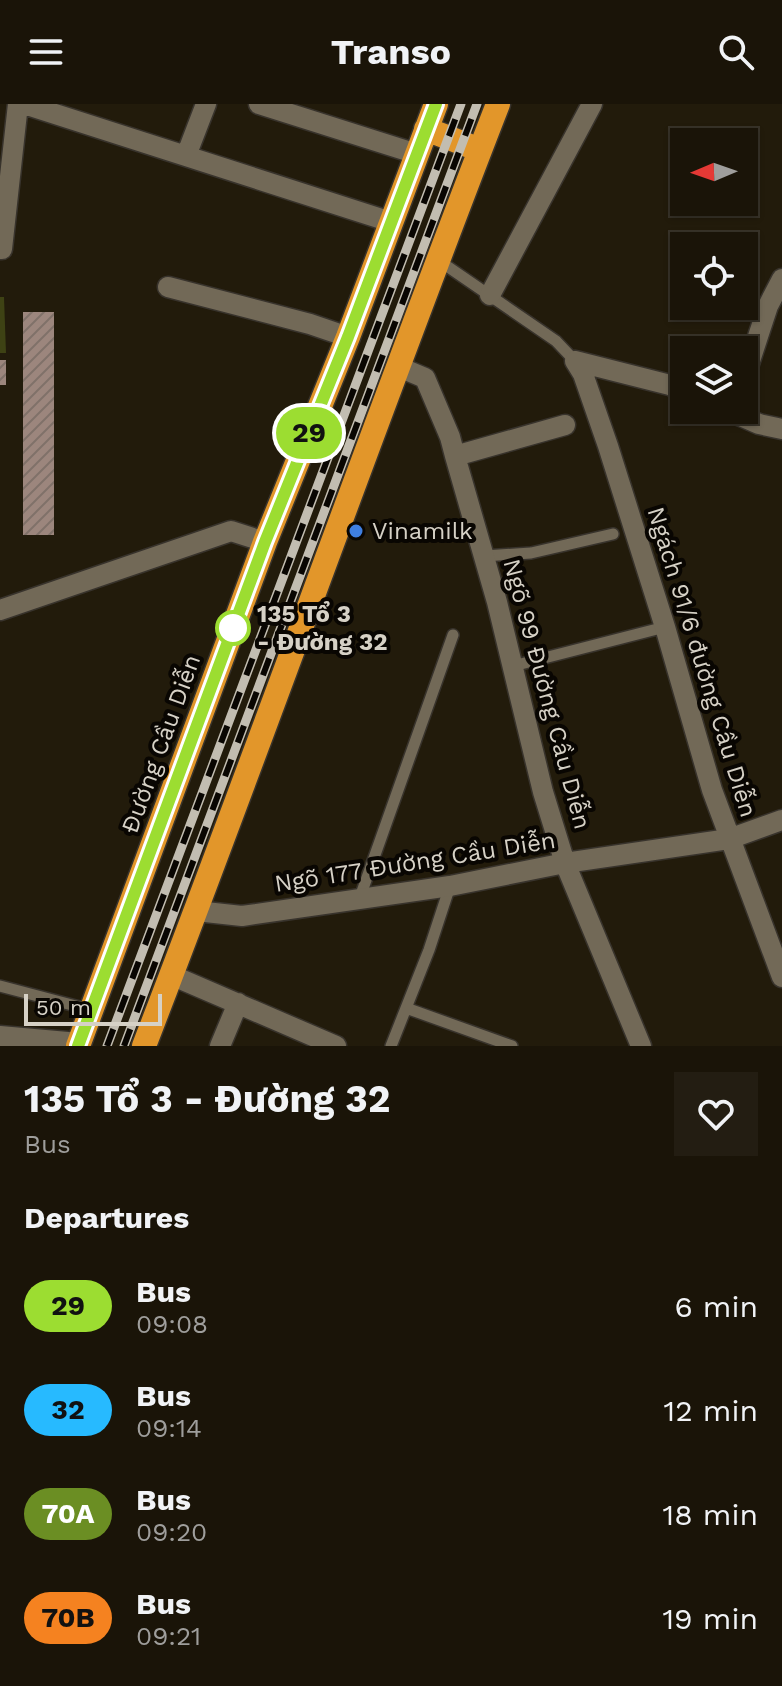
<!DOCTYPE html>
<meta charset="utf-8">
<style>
:root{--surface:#1a1408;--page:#231d12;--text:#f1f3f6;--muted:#9f9e9c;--line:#383329}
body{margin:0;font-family:"Work Sans",sans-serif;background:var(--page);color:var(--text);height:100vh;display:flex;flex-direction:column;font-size:30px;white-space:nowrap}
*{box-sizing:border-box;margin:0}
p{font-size:26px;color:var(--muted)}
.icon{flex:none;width:44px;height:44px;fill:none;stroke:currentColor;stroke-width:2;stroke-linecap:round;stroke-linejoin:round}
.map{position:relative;height:942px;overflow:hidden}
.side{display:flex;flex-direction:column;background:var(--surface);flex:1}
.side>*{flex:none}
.badge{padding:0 16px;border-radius:26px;font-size:28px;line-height:52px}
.needle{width:52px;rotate:268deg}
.fabs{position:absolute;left:670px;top:24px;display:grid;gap:16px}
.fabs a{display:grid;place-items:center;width:88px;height:88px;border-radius:0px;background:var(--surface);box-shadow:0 2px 6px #0004,0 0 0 2px var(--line);font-size:40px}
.scale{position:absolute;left:24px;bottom:20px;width:138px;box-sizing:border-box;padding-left:8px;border:4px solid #d6d1c6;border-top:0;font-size:22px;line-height:28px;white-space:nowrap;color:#d6d1c6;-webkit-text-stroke:6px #090602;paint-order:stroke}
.map>.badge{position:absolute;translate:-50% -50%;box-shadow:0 0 0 4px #fff}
h2{padding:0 24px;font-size:30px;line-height:72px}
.round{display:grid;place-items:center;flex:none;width:84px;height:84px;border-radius:0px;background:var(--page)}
.headline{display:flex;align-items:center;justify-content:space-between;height:136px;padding:0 24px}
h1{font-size:38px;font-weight:700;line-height:60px}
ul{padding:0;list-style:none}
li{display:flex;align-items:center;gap:24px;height:104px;padding:0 24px}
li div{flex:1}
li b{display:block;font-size:30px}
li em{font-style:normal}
li .badge{min-width:88px;font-weight:700;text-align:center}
header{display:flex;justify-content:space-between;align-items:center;height:104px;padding:0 24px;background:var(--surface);font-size:36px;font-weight:700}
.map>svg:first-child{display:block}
</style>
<header><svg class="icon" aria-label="menu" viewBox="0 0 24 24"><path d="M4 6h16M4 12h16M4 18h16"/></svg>Transo<svg class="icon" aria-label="search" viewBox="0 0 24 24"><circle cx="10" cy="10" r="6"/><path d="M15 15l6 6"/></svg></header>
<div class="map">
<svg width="782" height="942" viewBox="0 0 782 942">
<defs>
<pattern id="building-hatch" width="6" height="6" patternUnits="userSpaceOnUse" patternTransform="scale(2)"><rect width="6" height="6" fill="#9c867d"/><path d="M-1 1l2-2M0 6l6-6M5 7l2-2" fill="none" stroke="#807169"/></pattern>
</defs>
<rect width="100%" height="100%" fill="#221b0b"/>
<!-- grass -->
<path fill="#3e4214" d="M0 193H4L6 249H0Z"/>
<!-- building -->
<path fill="url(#building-hatch)" d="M23 208H54V431H23Z
M0 256H6V281H0Z"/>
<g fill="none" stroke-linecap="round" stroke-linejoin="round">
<defs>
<path id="lane" d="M438 156 556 237 575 257
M484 452 531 449 613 430
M513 562 665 523
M359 796 453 531
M0 882 91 906
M406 904 512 942
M391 942 429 846 450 782"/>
<path id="street" d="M24 0 391 118
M259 0 417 50
M186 52 206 0
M0 145H2L18 0
M168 183 310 220 348 233
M490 191 592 0
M575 257 583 270 608 342 665 523 712 686 782 873
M575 257 670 281 684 288
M399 263 425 274 450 333 455 352 497 498 543 688 565 759 641 942
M744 275 768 202 782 175
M727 306 759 320 782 325
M455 352 565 321
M0 506 231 427 265 438
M196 807 242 812 450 782 565 759 729 735 782 716
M171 871 336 942
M0 932 79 939
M220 942 238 899"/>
<path id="highway" d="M426 25 480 46
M78 942 265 438 348 233 436 0
M144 942C265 629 376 313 498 0"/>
</defs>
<!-- lane casing -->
<use href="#lane" stroke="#38332c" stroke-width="14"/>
<!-- street casing -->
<use href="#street" stroke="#38332c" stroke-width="23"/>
<!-- highway casing -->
<use href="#highway" stroke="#38332c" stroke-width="27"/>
<!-- lane -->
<use href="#lane" stroke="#726957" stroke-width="11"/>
<!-- street -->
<use href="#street" stroke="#726957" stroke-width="20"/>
<!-- highway -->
<use href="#highway" stroke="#e2962a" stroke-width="24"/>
<defs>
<path id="rail" d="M107 942 461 0
M124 942 477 0"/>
</defs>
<!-- rail casing -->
<use href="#rail" stroke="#c2bdb1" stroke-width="9"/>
<!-- rail -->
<use href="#rail" stroke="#090602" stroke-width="6" stroke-dasharray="18" stroke-linecap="butt"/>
</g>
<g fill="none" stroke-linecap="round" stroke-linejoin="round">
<defs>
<path id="line" d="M78 942 265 438 348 233 436 0"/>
</defs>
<!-- line casing -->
<use href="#line" stroke="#fff" stroke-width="18"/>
<!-- line -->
<use href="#line" stroke="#9cdd31" stroke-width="12"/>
</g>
<!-- markers -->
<circle fill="#3f7fe0" stroke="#090602" stroke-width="3" cx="356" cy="427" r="8"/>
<circle fill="#fff" stroke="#9cdd31" stroke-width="4" cx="233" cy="524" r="16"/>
<g text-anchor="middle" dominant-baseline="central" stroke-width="8" stroke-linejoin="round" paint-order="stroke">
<!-- poi labels -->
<g font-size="24" fill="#d6d1c6" stroke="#090602" text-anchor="start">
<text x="372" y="427">Vinamilk</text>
</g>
<!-- stop labels -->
<g font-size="24" font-weight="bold" fill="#d6d1c6" stroke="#090602" text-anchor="start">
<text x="257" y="510">135 Tổ 3<tspan x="257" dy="28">- Đường 32</tspan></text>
</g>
<!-- street labels -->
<g font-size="24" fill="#d6d1c6" stroke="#090602">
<text transform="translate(702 558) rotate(73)">Ngách 91/6 đường Cầu Diễn</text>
<text transform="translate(547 590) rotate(75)">Ngõ 99 Đường Cầu Diễn</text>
<text transform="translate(161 640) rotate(-70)">Đường Cầu Diễn</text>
<text transform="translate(415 758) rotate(-9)">Ngõ 177 Đường Cầu Diễn</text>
</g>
</g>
</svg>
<div class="fabs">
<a><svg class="needle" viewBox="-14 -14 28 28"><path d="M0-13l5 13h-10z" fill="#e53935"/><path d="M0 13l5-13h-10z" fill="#9f9e9c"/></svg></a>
<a><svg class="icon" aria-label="locate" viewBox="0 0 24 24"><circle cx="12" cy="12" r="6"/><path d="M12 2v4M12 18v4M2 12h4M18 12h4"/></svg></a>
<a><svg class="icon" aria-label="layers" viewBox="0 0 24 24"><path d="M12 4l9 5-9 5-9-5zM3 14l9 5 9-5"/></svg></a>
</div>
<div class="scale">50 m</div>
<b class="badge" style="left:309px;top:329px;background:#9cdd31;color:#111">29</b>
</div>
<section class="side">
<div class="headline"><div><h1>135 Tổ 3 - Đường 32</h1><p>Bus</p></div><a class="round"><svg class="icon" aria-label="heart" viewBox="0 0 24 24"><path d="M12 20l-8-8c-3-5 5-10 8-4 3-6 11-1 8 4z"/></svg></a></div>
<h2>Departures</h2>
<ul>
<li><span class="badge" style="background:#9cdd31;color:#111">29</span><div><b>Bus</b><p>09:08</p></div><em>6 min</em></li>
<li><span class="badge" style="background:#27baff;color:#111">32</span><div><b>Bus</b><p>09:14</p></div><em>12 min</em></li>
<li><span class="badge" style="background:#6b8e23;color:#fff">70A</span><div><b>Bus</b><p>09:20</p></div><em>18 min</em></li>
<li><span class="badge" style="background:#f58220;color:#111">70B</span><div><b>Bus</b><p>09:21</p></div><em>19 min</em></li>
</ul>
</section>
